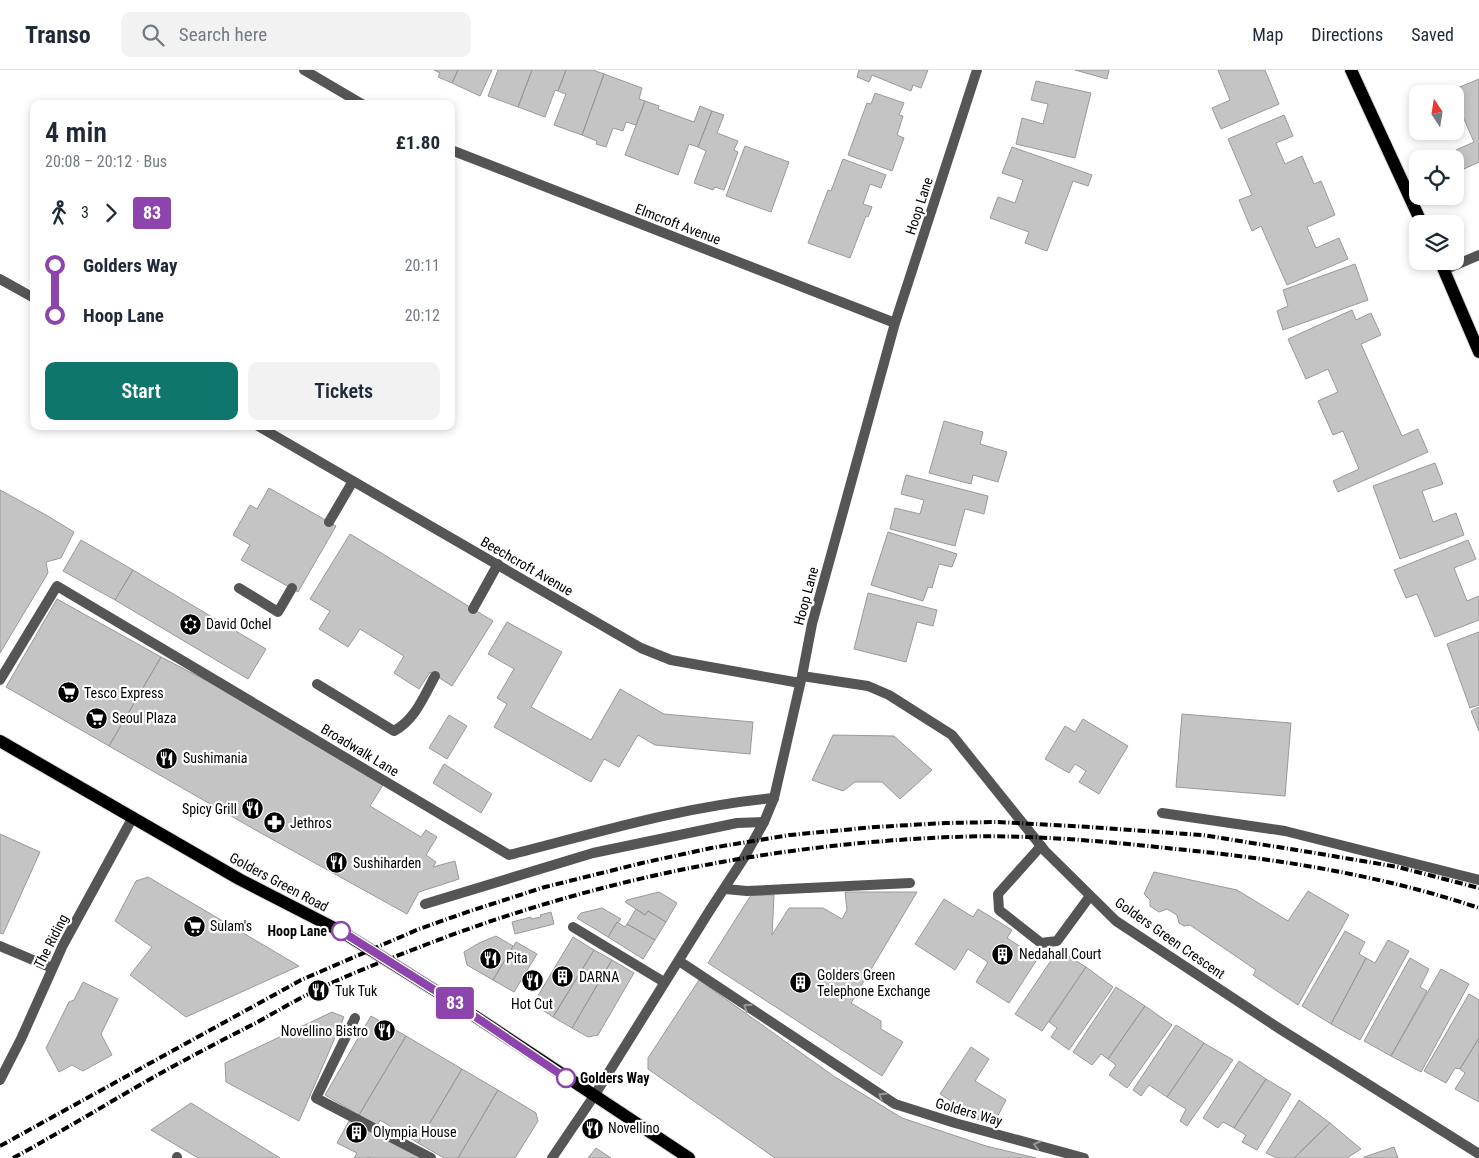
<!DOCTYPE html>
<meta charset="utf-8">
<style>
:root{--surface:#fff;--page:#f2f2f3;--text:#1f2937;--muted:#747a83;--line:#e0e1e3;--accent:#0f766e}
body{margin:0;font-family:"Roboto Condensed",sans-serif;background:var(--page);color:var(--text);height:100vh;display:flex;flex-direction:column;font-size:19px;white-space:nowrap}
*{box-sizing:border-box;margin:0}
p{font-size:16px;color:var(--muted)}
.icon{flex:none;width:28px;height:28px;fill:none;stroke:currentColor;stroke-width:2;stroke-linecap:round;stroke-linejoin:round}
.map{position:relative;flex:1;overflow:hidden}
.side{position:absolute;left:30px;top:30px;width:425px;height:330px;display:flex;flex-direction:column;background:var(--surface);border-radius:10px;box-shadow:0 2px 8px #0003}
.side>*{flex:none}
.badge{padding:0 10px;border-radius:4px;font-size:18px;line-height:32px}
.needle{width:32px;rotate:348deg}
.controls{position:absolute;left:1409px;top:15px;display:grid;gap:10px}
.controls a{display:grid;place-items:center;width:55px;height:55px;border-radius:10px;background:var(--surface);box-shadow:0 2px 8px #0003;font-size:25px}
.map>.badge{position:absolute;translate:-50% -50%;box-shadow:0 0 0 2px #fff}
.legs{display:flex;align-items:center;gap:8px;height:55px;padding:0 15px;font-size:16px}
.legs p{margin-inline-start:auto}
.head{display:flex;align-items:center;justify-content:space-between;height:85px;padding:0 15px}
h1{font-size:28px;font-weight:600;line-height:38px}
.primary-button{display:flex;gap:10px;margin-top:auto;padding:10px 15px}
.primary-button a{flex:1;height:58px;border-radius:10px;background:var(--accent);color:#fff;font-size:20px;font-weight:600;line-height:58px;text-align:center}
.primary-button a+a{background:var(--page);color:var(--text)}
ul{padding:0 15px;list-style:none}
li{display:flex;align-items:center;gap:18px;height:50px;font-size:19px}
li i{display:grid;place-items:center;width:8px;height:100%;margin:0 6px;background:currentColor}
li i::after{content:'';width:12px;height:12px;margin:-6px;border:4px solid;border-radius:50%;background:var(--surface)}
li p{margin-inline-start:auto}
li:first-child i{background:linear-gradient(#0000 50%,currentColor 0)}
li:last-child i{background:linear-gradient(currentColor 50%,#0000 0)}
header{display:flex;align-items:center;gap:30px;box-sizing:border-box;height:70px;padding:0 25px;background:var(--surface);border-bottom:1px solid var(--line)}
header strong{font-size:24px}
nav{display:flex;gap:28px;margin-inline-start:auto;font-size:18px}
.search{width:350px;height:45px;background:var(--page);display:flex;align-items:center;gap:12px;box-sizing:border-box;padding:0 18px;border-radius:10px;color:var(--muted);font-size:19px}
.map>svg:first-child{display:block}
</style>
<header>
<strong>Transo</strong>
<div class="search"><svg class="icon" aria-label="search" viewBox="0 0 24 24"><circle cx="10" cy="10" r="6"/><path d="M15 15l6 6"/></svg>Search here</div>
<nav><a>Map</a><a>Directions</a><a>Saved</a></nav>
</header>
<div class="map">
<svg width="1479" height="1088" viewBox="0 0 1479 1088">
<rect width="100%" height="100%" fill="#fff"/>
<!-- building -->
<path fill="#c4c4c4" stroke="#999" d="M434 0H458L452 13 438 7 440 3Z
M458 0H492L480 26 452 13Z
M498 0H532L518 37 488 26Z
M532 0H566L558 21 555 20 545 47 518 37Z
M566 0H593L604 4 582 65 554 55 566 24 558 21Z
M859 0H928L921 18 913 15 911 21 872 5 869 12 857 7Z
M1075 0H1109L1107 9Z
M1218 0H1265L1279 34 1221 59 1212 38 1230 30Z
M604 4 642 18 639 29 645 31 636 55 626 52 623 61 613 58 606 77 596 74 597 71 582 65Z
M1479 9V92L1464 99 1456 80 1474 72 1461 42 1455 45V24H1443Z
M1036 11 1091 23 1075 88 1016 74 1022 48 1043 54 1048 34 1031 30Z
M875 23 904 33 899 45 903 46 897 65 904 68 892 101 848 85 867 33 871 34Z
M645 31 659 36 658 39 694 52 700 36 712 41 698 77 689 74 678 105 625 85Z
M712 41 724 45 717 63 738 71 734 80 738 82 724 120 715 117 713 120 694 113 706 81 698 77Z
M1284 45 1293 66 1276 73 1285 94 1302 86 1314 114 1321 111 1335 145 1307 157 1316 178 1339 168 1348 189 1287 215 1261 156 1252 161 1239 130 1252 125 1228 69Z
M745 76 789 92 771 142 726 126Z
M1012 77 1092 105 1088 116 1073 111 1047 181 1025 173 1029 162 990 148 998 127 1015 133 1023 110 1002 103Z
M843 89 886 105 881 118 870 114 863 134 872 137 868 147 866 146 850 188 808 173 828 120 831 121Z
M1355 194 1368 230 1283 260 1277 241 1288 236 1283 220Z
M1352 240 1356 250 1371 243 1381 265 1361 274 1402 366 1418 359 1428 382 1338 422 1333 411 1359 399 1343 361 1333 365 1318 331 1338 322 1328 299 1306 309 1288 269Z
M944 351 983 362 980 374 1007 382 998 412 973 405 971 414 929 403Z
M1435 393 1443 414 1422 421 1433 452 1456 443 1464 465 1400 489 1373 416Z
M906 405 988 426 984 444 965 439 955 476 890 459 895 438 920 444 924 430 901 424Z
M269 418 336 456 298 522 241 490 250 475 233 465 250 435 257 439Z
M0 420 46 445 74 462 61 488 46 492 48 503 0 583Z
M888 462 957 484 952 497 939 494 932 518 928 517 923 531 871 515Z
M350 464 493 551 452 616 430 602 419 619 394 603 404 586 360 559 348 577 319 559 330 541 310 529Z
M81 470 133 500 115 530 63 501Z
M1468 470 1476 489 1454 498 1467 531 1479 526V550L1435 567 1417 524 1406 528 1394 500Z
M133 500 266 579 248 609 115 530Z
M868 523 937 540 933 556 917 552 906 592 854 579Z
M57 529 161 587 109 676 6 617Z
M507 552 562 582 531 637 591 670 620 619 664 644 753 652 750 684 655 675 638 665 619 697 604 689 591 712 494 657 507 634 497 628 514 599 488 584Z
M1479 562V635L1470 638 1447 574Z
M161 587 209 612 383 715 370 736 421 767 426 760 437 767 426 785 436 792 433 797 455 791 459 809 419 822 407 844 259 762 109 676Z
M1479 637V661L1471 641Z
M1182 644 1291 653 1285 726 1176 717Z
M449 645 467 656 447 689 429 678Z
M1083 649 1128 676 1099 724 1079 712 1086 701 1075 694 1069 703 1045 689 1065 656 1075 662Z
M833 665 894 666 932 700 900 729 882 712H855L843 721 812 710Z
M444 694 492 724 481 743 433 713Z
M0 764 40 782 3 864 0 863Z
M1154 802 1237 820 1288 851 1308 821 1349 845 1298 935 1253 905 1256 900 1190 855 1184 856 1179 853 1177 845 1167 839 1159 842 1150 836V830L1144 824Z
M148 807 299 896 186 947 130 905 152 877 115 851 136 811Z
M659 822 677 833 666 852 648 841 645 845 625 832 627 830Z
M845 822H917L851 933 881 951V959L903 972 882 1006 708 893 751 825H774L772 865 789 838H823L842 849 847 840Z
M944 829 973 847 978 839 1012 860 1007 868 1038 888 1009 933 976 912 988 892 968 879 955 900 915 874Z
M602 838 621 849 618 853 617 852 608 867 577 848 581 843Z
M636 839 645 845 648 841 666 852 655 870 627 854Z
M551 842 554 854 515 864 512 852 531 847V849L541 847 540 845Z
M617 852 625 857 627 854 655 870 643 889 608 867Z
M1345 861 1365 872 1359 884 1366 888 1331 954 1302 936Z
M496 866 513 876 493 910 467 895 464 882 479 873Z
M573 867 594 880 553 947 533 934Z
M1388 870 1409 881 1360 970 1331 954 1366 888 1375 893Z
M516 872 537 884 514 922 493 910Z
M594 880 612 890 572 958 553 947Z
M1058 880 1086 897 1042 961 1015 944Z
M1410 888 1429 899 1420 917 1427 921 1391 986 1364 971Z
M612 890 634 903 598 965 588 967 572 958Z
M1086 897 1113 917 1069 980 1051 967 1057 958 1049 952Z
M1441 899 1469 914 1421 1002 1391 986Z
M699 910 835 1007 902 1048 986 1076 1036 1088H775L648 999V988Z
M83 912 118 929 101 964 112 985 83 1001 72 995 59 1002 46 978 69 932 74 930Z
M1116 917 1145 936 1108 989 1101 984 1092 995 1073 982Z
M1469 924 1479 930V968L1460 999 1455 998 1446 1013 1424 1001Z
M1145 936 1172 955 1127 1018 1109 1005 1116 995 1108 989Z
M332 942 344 947 299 1051 226 1012 225 993Z
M371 946 406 966 359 1045 325 1025Z
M1176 955 1204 973 1167 1027 1149 1015 1141 1026 1133 1020Z
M406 966 462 999 418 1073 380 1050 377 1056 359 1045Z
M1479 968V1032L1455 1019 1465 1003 1460 999Z
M1204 973 1233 990 1187 1056 1180 1051 1186 1039 1167 1027Z
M971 977 989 989 975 1011 1006 1030 994 1053 959 1045 962 1038 940 1024Z
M1239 991 1266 1009 1234 1058 1223 1052 1218 1058 1203 1048Z
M462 999 498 1020 458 1088H444L418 1073Z
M1266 1009 1291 1024 1257 1080 1242 1072 1246 1065 1234 1058Z
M498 1020 536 1043 538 1051 515 1088H458Z
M1299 1030 1330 1053 1294 1088H1277L1266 1083Z
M191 1033 280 1088H198L151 1060Z
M349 1051 421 1088H371L368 1087V1088H354L357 1083 337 1073Z
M1330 1053 1361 1079 1347 1088H1294Z
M1394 1077 1398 1088H1364V1087Z
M596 1078 611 1088H588Z"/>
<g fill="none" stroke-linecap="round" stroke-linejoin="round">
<defs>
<path id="primary" d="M1351 0 1422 154
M1440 191 1479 282
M0 671 239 809 342 862 455 933 689 1088"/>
</defs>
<!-- primary casing -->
<use href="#primary" stroke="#dbdbdb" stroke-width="14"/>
<!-- service -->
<path stroke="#555" stroke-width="10" d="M329 452 353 411
M239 518 278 542 292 518
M473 539 498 494
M0 610 57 516 509 785C596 763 684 736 774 728
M317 614 394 661C415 650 424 626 435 606
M1162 743 1285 761 1479 810
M1041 776 998 824 999 840 1041 873 1057 871 1090 826
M725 819 747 821 910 813
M425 834 593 783 737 753 764 752
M573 857 664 912
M0 876 52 898
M679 891 895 1034 955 1053 1084 1088
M355 948 316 1028 431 1088"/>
<!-- minor -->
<path stroke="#555" stroke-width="10" d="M304 0 362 34
M451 80 895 253
M1444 200 1479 185
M0 209 34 228
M258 356 641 578 671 590 800 613
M802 606 868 616 889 625 952 665 1045 781 1116 851 1280 959 1479 1084
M0 1010 21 969 63 875 133 747
M177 1088V1087
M552 1088 594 1026 710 840 744 788 764 752 774 728 802 606 812 554 895 253 977 0"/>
<!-- primary -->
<use href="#primary" stroke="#000" stroke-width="12"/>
<!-- rail -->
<path stroke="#000" stroke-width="4" stroke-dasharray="8 2.5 1 2.5" stroke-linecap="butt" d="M0 1076 301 910 419 859 470 841 545 817 642 793 711 778 790 765 875 757 946 753 998 752 1090 757 1202 765 1309 782 1398 797 1479 818
M13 1088C63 1061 111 1031 161 1003 192 986 224 969 256 953 279 940 301 927 325 916 357 901 391 888 425 875 593 810 772 774 952 767 1027 764 1102 771 1176 779 1279 789 1381 805 1479 838"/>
</g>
<!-- one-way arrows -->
<defs><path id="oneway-chevron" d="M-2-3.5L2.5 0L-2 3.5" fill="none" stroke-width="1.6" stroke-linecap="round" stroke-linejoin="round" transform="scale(1.25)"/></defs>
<g stroke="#999">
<use href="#oneway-chevron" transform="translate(747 937) rotate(-147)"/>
<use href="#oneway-chevron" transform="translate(882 1026) rotate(-147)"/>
<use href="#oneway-chevron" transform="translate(1037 1075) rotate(-165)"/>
</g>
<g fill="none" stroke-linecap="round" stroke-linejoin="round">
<defs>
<path id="line-1" d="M341 861 455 933 566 1008"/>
</defs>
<!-- line-1 casing -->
<use href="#line-1" stroke="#fff" stroke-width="11"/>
<!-- line-1 -->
<use href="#line-1" stroke="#8e44ad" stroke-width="8"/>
</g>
<!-- icons -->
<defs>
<symbol id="synagogue-disc" viewBox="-11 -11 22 22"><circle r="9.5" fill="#000" stroke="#fff"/><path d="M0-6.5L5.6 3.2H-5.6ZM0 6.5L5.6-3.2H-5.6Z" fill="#fff"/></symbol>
<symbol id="supermarket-disc" viewBox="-11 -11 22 22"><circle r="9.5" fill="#000" stroke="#fff"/><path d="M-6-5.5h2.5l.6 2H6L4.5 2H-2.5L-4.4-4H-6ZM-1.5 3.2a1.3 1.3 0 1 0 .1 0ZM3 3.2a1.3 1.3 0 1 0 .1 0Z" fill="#fff"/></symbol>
<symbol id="restaurant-disc" viewBox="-11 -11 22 22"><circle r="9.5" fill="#000" stroke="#fff"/><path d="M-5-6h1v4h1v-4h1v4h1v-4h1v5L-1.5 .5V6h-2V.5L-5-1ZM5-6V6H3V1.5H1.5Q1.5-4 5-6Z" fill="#fff"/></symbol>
<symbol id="pharmacy-disc" viewBox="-11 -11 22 22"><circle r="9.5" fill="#000" stroke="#fff"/><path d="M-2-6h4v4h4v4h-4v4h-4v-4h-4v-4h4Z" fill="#fff"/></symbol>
<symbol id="building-disc" viewBox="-11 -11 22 22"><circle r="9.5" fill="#000" stroke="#fff"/><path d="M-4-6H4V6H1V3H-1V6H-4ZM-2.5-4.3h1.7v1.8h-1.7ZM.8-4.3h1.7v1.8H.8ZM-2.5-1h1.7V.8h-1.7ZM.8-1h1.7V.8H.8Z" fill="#fff"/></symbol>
</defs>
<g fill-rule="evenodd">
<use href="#synagogue-disc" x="178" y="542" width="25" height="25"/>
<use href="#supermarket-disc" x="56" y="610" width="25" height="25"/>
<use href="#supermarket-disc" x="84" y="636" width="25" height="25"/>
<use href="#restaurant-disc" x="154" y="676" width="25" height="25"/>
<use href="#restaurant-disc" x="240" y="726" width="25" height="25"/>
<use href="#pharmacy-disc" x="262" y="740" width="25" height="25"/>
<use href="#restaurant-disc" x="324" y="780" width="25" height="25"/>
<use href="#supermarket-disc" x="182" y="844" width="25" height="25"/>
<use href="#building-disc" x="990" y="872" width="25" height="25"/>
<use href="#restaurant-disc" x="478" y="876" width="25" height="25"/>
<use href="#building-disc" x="550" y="894" width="25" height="25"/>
<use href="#restaurant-disc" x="520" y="898" width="25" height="25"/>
<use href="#building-disc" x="788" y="900" width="25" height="25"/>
<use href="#restaurant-disc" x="306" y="908" width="25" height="25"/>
<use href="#restaurant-disc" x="372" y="948" width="25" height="25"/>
<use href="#restaurant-disc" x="580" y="1046" width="25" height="25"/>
<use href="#building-disc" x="344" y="1050" width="25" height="25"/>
</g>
<!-- markers -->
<g fill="#fff" stroke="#8e44ad" stroke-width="2.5">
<circle cx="341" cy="861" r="9"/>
<circle cx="566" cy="1008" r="9"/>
</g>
<g text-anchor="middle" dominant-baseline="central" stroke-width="4.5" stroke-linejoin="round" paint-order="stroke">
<!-- street labels -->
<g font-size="14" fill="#000" stroke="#fff">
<text transform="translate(919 136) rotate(-72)">Hoop Lane</text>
<text transform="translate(678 154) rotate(21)">Elmcroft Avenue</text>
<text transform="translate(527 496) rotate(30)">Beechcroft Avenue</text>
<text transform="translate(806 526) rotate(-75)">Hoop Lane</text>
<text transform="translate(360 680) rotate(31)">Broadwalk Lane</text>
<text transform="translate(279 812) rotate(28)">Golders Green Road</text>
<text transform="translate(1170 868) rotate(35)">Golders Green Crescent</text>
<text transform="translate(51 871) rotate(-63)">The Riding</text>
<text transform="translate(969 1042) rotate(16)">Golders Way</text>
</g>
<!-- poi labels -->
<g font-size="14" fill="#000" stroke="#fff" text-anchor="start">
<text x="206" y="554">David Ochel</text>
<text x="84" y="623">Tesco Express</text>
<text x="112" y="648">Seoul Plaza</text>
<text x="183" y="688">Sushimania</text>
<text x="237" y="739" text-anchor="end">Spicy Grill</text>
<text x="290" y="753">Jethros</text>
<text x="353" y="793">Sushiharden</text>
<text x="210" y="856">Sulam's</text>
<text x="1019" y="884">Nedahall Court</text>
<text x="506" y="888">Pita</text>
<text x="817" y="905">Golders Green<tspan x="817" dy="16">Telephone Exchange</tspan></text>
<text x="579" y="907">DARNA</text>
<text x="335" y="921">Tuk Tuk</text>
<text x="532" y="934" text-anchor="middle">Hot Cut</text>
<text x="368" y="961" text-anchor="end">Novellino Bistro</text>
<text x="608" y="1058">Novellino</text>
<text x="373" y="1062">Olympia House</text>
</g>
<!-- stop labels -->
<g font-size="14" font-weight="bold" fill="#000" stroke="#fff" text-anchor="end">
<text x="327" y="861">Hoop Lane</text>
<text x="580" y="1008" text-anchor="start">Golders Way</text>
</g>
</g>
</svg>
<div class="controls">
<a><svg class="needle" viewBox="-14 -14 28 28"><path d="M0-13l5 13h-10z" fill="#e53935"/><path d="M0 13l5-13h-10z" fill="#747a83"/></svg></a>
<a><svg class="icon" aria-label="locate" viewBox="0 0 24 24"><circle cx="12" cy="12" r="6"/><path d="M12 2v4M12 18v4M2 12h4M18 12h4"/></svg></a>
<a><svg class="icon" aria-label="layers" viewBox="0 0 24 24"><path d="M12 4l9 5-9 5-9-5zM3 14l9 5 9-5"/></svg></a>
</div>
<b class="badge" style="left:455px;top:933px;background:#8e44ad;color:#fff">83</b>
<section class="side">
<div class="head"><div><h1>4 min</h1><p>20:08 – 20:12 · Bus</p></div><b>£1.80</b></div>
<div class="legs"><svg class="icon" aria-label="walk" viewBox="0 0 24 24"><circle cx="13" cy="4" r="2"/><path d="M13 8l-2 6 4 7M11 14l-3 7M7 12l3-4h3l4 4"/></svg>3<svg class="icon" aria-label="forward" viewBox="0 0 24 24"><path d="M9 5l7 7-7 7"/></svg><b class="badge" style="background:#8e44ad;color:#fff">83</b></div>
<ul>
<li><i style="color:#8e44ad"></i><b>Golders Way</b><p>20:11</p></li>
<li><i style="color:#8e44ad"></i><b>Hoop Lane</b><p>20:12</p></li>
</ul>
<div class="primary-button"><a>Start</a><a>Tickets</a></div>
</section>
</div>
